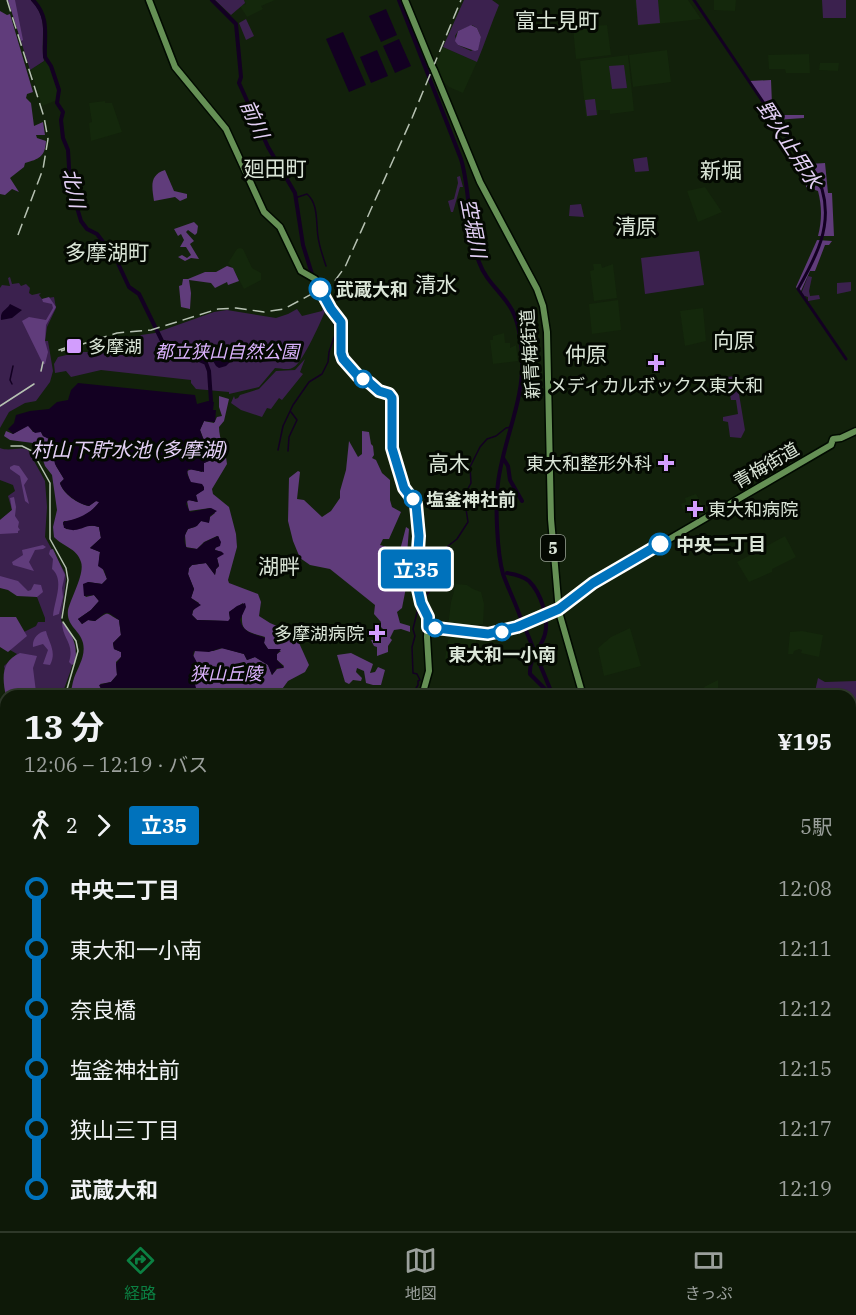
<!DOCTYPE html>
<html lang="ja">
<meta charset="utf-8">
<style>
:root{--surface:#0e1908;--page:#1c2616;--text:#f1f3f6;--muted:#9ba09c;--line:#2e3829;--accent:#0b8043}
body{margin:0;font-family:"IBM Plex Serif","Noto Sans JP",serif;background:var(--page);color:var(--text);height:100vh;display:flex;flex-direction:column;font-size:22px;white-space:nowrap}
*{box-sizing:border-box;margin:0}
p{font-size:20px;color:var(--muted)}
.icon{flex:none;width:33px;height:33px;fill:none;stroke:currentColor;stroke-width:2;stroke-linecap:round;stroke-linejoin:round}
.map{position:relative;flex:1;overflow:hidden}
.drawer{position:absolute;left:0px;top:690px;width:856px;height:542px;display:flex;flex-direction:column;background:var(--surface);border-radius:18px 18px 0 0;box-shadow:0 2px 4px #0004,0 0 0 2px var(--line)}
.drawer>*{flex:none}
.badge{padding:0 12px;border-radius:4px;font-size:21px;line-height:39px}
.map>.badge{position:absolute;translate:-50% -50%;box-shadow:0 0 0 3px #fff}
.legs{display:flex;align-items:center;gap:9px;height:66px;padding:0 24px;font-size:20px}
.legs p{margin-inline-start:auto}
.headline{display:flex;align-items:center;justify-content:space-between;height:102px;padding:0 24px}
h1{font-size:33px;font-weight:700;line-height:45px}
ul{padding:0 24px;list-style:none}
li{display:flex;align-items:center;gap:21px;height:60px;font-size:22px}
li i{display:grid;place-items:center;width:9px;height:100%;margin:0 8px;background:currentColor}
li i::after{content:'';width:15px;height:15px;margin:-8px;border:4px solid;border-radius:50%;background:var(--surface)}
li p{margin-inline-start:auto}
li:first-child i{background:linear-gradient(#0000 50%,currentColor 0)}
li:last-child i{background:linear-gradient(currentColor 50%,#0000 0)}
.tabs{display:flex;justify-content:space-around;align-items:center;height:84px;border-top:2px solid var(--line);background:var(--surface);font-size:16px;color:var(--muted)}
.tabs a{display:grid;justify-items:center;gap:3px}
.tabs .on{color:var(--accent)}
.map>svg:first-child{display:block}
</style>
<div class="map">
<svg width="856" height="1231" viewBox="0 0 856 1231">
<rect width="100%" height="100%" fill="#12210b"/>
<!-- built -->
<path fill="#14280c" d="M244 0H275L261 6 263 9 247 17 240 6 246 4Z
M635 0H688L701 19 638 26Z
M714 0H736L735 11 714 10Z
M580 25 581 27 607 25 611 55 576 59 573 28Z
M443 47 477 62 463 93 449 87 443 81 436 65Z
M667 50 671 82 633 87 629 55Z
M809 54 810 73H786L785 69H769L768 55Z
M628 55 634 111 610 114V110H598V115L586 117 580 61Z
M45 61 51 67 58 90V98L57 100 42 106 31 71V69Z
M839 63 838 71 819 70 820 63Z
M105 101V103H112L122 132 91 141 89 123 92 122 89 103Z
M705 187 722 212 698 222 687 191Z
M240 248 243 249 252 268 261 273V280L244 289 232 267 228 263 237 249Z
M593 264H601L602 268 613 264 617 298 594 301 590 271 594 270Z
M618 300 621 330 592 334 589 304Z
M703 308 706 341 685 346 680 311Z
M504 333 505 343H510V348L516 345 518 361 493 364 490 340H493V336Z
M696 494 708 515 695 523 691 521 687 508 683 510 681 504 686 502 685 498Z
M785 536 796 557 772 569V572L749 582 737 562Z
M456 584 467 585 473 589 481 592 484 604 483 624 461 625 460 627 448 626 451 602Z
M630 628 641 666 604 676 598 648 611 637Z
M456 632 476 635V646H471L469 663 445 659 448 640Z
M790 632 802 631 823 635 819 657 801 653 802 650 799 649 794 651 793 654H788Z
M718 680V690L727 689V696H705L704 687Z"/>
<!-- green -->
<path fill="#3b214e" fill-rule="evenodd" d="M8 0H31C51 21 39 38 44 61L30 70Z
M215 0H244L245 3 231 15Z
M464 0H492L499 5C491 24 485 43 477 62L443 47ZM472 25 477 28 481 37 478 47 471 51 458 45 455 36 458 31Z
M636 0H658L660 23 638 25Z
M822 0H846V18H823Z
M246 19 254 36 246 40 239 23Z
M624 65 627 88 612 89 609 66Z
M595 99 597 115 587 116 585 100Z
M647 157 649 171 635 172 633 159Z
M460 176 463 187H460L453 212H451L448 201 454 199 458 183 457 177Z
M581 204 584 217 569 216 570 205Z
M699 251 704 285 645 294 641 258Z
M808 276 812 277 809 291 810 296 819 295 820 299 808 301V297L805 296 804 299 801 294Z
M10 277 12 284 19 283 21 286 26 284 30 288 29 293 32 295 41 293 39 295 42 299 54 297 56 308 47 327 45 341H48L53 371 50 382 36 401 25 403 9 412 0 428V288L2 285 10 286 8 278Z
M851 282V291L837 294V283Z
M324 304 327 307C322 319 303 362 294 367 288 371 281 368 275 368L259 387 229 394V392L196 389 191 383V380L101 370 71 377 66 371 55 373 54 364 58 357 79 352H107L135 343 141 335 155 333 214 312 227 310 276 318 288 314 297 309 302 316 322 311Z
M305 359 300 372 303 374 282 400 279 398 271 409 267 408 262 417 241 410 231 403 234 396 235 399 238 398 240 395 259 389 276 371 295 370Z
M736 376 745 430 741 438 730 437 728 422 723 421V417L738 414 736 400H731L727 377Z
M0 448C10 452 19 446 28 450L45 481 47 507 45 537 65 573 66 579 61 619C63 629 70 636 74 645 78 656 65 684 62 696H9L4 666 17 654 10 650 24 632 36 626 38 622H45V618L37 597 0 577V520L12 510 8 496 15 491 13 485 0 480Z
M818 678 825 682 856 681V715L851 714 850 696H814Z
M6 766V804L0 801V767Z
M650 1226H677L679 1231H652Z"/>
<!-- forest -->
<path fill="#603c7b" d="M8 0H15L23 40 21 41Z
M0 11 7 15 10 14 33 92 27 94 26 98 31 103 34 126 43 122 45 135H36L37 138 46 141C45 157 39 159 25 163L24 167 10 178 19 192 12 189 5 195 0 194Z
M471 25 477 28 481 37 478 50 475 51 458 45 455 41 458 31Z
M771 80 772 104 765 105 749 81Z
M771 115H804V118L775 120Z
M825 163 828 193H832L834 236H818C822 220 822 207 818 191L806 187 810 164Z
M165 170 174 191 187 194V198L180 201 175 197 154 201C152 187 149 175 165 170Z
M194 222 198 226 197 233 195 235 188 230 186 232 194 241 190 244 199 259 191 258 185 261 178 257 182 255 187 258 191 255 186 247H180L184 240 181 234 178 236 174 229Z
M817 240 832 241 829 245H825L815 271H810L801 291 799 292 796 287Z
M227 266 233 268 239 281 228 285 227 282 215 288 211 283 189 280 191 293 190 309 181 307 179 286 182 285 183 279H188L205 272H216Z
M49 297 56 307 46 325 45 341 48 352 45 364H43L22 321 29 317 46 320 53 308 52 304 43 302 42 299Z
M219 396 229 399 224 421 219 427C219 440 226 451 227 464L212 489 213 494 229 507 236 534 237 547 228 580 229 583 258 594 261 602 259 616 270 623 295 634 309 665 305 672 288 681 277 696H198C191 685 197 681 203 673L193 657 195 651H213L223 648 244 654 247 660 255 657 268 665 272 675 277 669 283 668 284 666 277 660V654L281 651 268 649 264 643 265 637C239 630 241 629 243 603L229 612 230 618 229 621 197 620 192 615 193 611 199 603 191 598 194 589 188 574 189 568 192 565 206 563 215 575 216 569 219 566 217 558 222 552 215 550 219 537 217 536 204 542 197 549 186 547 185 535 188 529 195 527 201 521 209 522 210 517 215 513 210 508 189 511 187 501 190 500 197 502 196 495 203 490 190 482 187 471 192 469 202 472 204 463 217 458 215 450 206 445 200 430 204 421 214 423 217 417 222 416 219 407Z
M28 425 33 432H41L43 436 50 439 56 466 64 479 60 483C63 494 78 504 89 506L96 501 100 502C92 512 78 522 64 521L63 524 66 529C78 531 87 523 99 527L101 538 90 548 100 552 99 560 107 579 102 584 88 582 84 589V595L86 597 94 595 99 601 91 610 78 619 82 624 88 620 95 621C110 610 105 613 119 620L121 635 113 643 114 649 121 652V657L116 662 117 675 111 682 100 684 104 692 113 691 123 696H69C72 690 72 684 74 678 78 667 86 656 83 643 80 630 66 626 68 610 71 598 85 573 81 562 77 548 62 546 54 537L53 527 57 510 52 475 45 466 42 457 33 443 10 440 4 436 6 431 13 434Z
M362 431 369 432 371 444 373 446 374 455 372 458 376 460 382 473 390 480V500L392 507 401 512 389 539H383L380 545 390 548 392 558H398L406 527 409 529 407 554 410 567 402 608 397 612 400 623 410 626V632L401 629 394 630 390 638 392 640 388 646V652L377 656V647L374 646 371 640H379L386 632 380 626 381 622 374 614 375 605 330 569 310 565 300 558 293 541 288 521 289 478 298 471 300 472 297 499 304 500 322 517 331 511 340 498V491L346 470 349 441 358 457 362 454Z
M14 465 19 466 28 479 24 485 29 504 25 501 20 476 10 469V467Z
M14 497 16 507 15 516 19 522 18 527 20 530 18 531V533L0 534V520L12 510 10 498Z
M43 545 46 547 43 549 35 550 29 562 34 571 13 565 12 562 23 555 22 550Z
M53 549 65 575 62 588 63 597 59 614 53 616C54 601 65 580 52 569L53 559 49 554 50 550Z
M0 576 18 581 28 591 31 590 34 584 41 585 43 592 37 597 17 596 8 590 0 588Z
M0 617H16L27 636 8 652 0 647Z
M62 622C73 635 78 646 75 663L72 665 69 662C75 643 62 639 62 622Z
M46 631C49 643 57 652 50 665L43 664 48 650 43 644 33 647C32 639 38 632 46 631Z
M20 653 37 656 33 668 36 692 35 696H6C2 678 1 661 20 653Z
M351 653 373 664 370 673 375 672 378 667 385 670 381 685H373L366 683 364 671 357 668 356 672 362 678 361 681 353 680 349 684 345 682 337 655Z
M6 717V761H1L0 719Z
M6 875V906H0V904L5 901 0 900V879Z
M6 999V1055L1 1056 0 1005H2L3 1001Z
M0 1071 6 1074V1141L0 1142Z
M0 1149H6V1191L4 1192 0 1186Z
M23 1226H178L187 1231H34L33 1228 30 1231H24Z
M184 1226H326L324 1231H188Z"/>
<!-- water -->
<path fill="#130022" d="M386 9 397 35 381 42 369 16Z
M343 32 366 85 349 92 326 39Z
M399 39 411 66 395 73 383 46Z
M377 50 388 76 371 83 360 57Z
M10 304 22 310 12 318 1 320C0 310 6 311 10 304Z
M219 343 224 355 233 359 226 366 219 368 216 366 209 354Z
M78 383 195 395 197 404 208 401 214 402 213 410H216L215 422 204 421 200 430C203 439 205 447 214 448L218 457 204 463V472L188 469 187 474 191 482 202 484 204 487V490L196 495 198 502 188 500 186 504 190 512 211 508 217 511 210 516 209 523 201 521 197 526 188 529C184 535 183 542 187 548L197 549 205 542 218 536 221 542 220 546 215 548V550L222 552 224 554 217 558 219 566 216 569 215 575 206 563 192 565 189 568 188 574 194 589 191 598 201 605 193 610 192 615 197 620 228 621 230 619 229 612 237 606 245 603 246 607 240 620C243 633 254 634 265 638L264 643 268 649H281L277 654V660L284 668H277L272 675 268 665 255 657 247 660 244 654 221 648 209 652 194 651 193 655 203 674 195 684 198 696H123L113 691H102L99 685 111 682 117 675 116 664 121 657V652L114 649 113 643 121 635 119 620 109 613H105L95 621 88 620 82 624 78 619 91 610 99 601 94 595 84 596 83 584 88 582 102 584 107 579 104 570 98 566 100 552 90 548 101 538 99 527C86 523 85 529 74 530 73 531 65 528 64 528L63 522C76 519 90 515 99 502L96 501 89 506C78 504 63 493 60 483L64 479 55 464 49 439 43 436 41 432 35 433 28 426 13 434 8 429 14 423 16 415 30 411 49 409 57 402 68 400 71 390Z
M3 927 6 928V940L1 948 6 953V969L0 967V928Z
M0 978 6 980V999L1 1005Z
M0 1186 2 1191H6V1226H23L24 1231H0Z"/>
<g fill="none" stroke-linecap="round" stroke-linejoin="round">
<!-- stream -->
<path stroke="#130022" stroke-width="1.5" d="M295 198 307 194C320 205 315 227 319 242 320 248 324 260 326 266
M12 384 10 380 13 366
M278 450 283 426 293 405 309 382 322 374 328 362 329 352 336 332 333 318
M288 451 289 437 297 420 291 412
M422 601 432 588 435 578 446 563 445 551 448 546 457 539 468 522 464 496 471 483 470 467 480 447 487 439 496 436 506 428 511 427
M411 696 418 685V681L420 680 417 674 413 673 412 647 415 636 413 629 419 604
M499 1226 500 1231"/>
<!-- canal -->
<path stroke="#130022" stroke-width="3" d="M694 0 822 189C833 226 816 257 798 289L846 359"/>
<!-- river -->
<path stroke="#130022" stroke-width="4" d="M33 0C50 18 44 35 45 57L51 66 59 90 57 103 63 112 61 120 63 138 68 150 70 184 81 221 87 229 97 234 116 259 129 287 139 294 164 345 206 363 209 371 211 401
M212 0 236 24 241 77 239 83 268 147 295 193 303 245 312 274
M399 0 461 159C471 193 467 229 479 262 486 282 503 293 512 310 519 323 521 340 522 355 525 400 503 440 498 483 495 506 497 552 503 574 508 588 515 602 520 616 531 643 542 669 553 696
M503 458 508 466 510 480 522 501
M507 573C514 574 523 576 529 581 541 593 549 618 545 634 541 649 529 657 530 674L551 695
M494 1231 495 1226"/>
<defs>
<path id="major" d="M149 0 175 67 226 129 264 212 280 227 301 271 315 279 332 311 340 321 343 358 358 376 370 383 379 391 389 394 392 398V448L404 488 415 504 419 536 416 580 421 603 428 617 427 637 429 671 422 696
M405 0 432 66
M434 70 480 182 537 289 543 306 547 332 551 519 559 612 583 696
M428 627 484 634 497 633 559 609 594 583 831 445 833 439 841 438 856 431
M850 786 856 785
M0 839 6 844
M184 1226 188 1231
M439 1226V1231
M561 1231V1226
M846 1231 856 1226"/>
</defs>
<!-- major casing -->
<use href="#major" stroke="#010a00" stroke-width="9"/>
<!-- major -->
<use href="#major" stroke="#659055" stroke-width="6"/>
<!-- tram -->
<path stroke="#b6c1b2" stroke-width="1.5" d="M59 350 65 348
M41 371 43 362
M0 406 34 384
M11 446H22L32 451 50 483V539L66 568 68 580 62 618
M63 622 76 641 78 651 65 696
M0 762H6
M0 804 6 808"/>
<!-- rail -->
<path stroke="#b6c1b2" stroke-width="1.5" stroke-dasharray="12 6" stroke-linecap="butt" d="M7 0 44 117 48 139 43 169 16 240
M61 351 117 333 151 330 218 309 236 308 264 312 284 309 334 282 345 267 412 118 461 0
M850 787 856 785
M0 811 6 815"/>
<defs>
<path id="major-bridge" d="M432 66 434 70"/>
</defs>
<!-- major-bridge casing -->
<use href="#major-bridge" stroke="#010a00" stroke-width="9" stroke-linecap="butt"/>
<!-- major-bridge -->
<use href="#major-bridge" stroke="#659055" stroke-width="6"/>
</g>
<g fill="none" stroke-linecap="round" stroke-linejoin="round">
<defs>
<path id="line-1" d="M320 289 331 309 341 322V353L343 359 358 376 370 383 379 391 389 394 392 398V448L404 488 416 504 419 536 416 580 421 603 428 617V627L488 634 517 627 559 609 593 583 660 544"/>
</defs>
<!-- line-1 casing -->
<use href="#line-1" stroke="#fff" stroke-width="14"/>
<!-- line-1 -->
<use href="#line-1" stroke="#0072bc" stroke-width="9"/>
</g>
<!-- markers -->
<g fill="#fff" stroke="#0072bc" stroke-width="3">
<circle cx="320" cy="289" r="10"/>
<circle cx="363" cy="379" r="8"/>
<circle cx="413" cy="499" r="8"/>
<circle cx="660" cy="544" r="10"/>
<circle cx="435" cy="628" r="8"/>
<circle cx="502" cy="632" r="8"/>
</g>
<g fill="#d29dfd" stroke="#040902" stroke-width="2">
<rect x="66" y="338" width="16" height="16" rx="3"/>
<path d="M653 354h6v6h6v6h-6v6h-6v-6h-6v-6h6z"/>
<path d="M663 454h6v6h6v6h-6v6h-6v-6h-6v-6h6z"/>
<path d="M692 500h6v6h6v6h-6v6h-6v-6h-6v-6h6z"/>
<path d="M374 624h6v6h6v6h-6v6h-6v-6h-6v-6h6z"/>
</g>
<g text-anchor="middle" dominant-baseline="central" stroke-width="6" stroke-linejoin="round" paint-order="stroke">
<!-- shield labels -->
<rect fill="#040902" stroke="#9aa397" stroke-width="1.5" x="541" y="535" width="24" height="26" rx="4.5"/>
<g font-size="16" font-weight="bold" fill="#dae5d7">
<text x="553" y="548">5</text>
</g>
<!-- stop labels -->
<g font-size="18" font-weight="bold" fill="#dae5d7" stroke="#040902" text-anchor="start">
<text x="336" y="289">武蔵大和</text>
<text x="426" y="499">塩釜神社前</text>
<text x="676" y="544">中央二丁目</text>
<text x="502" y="654" text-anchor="middle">東大和一小南</text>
</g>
<!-- poi labels -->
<g font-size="18" fill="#dae5d7" stroke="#040902" text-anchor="start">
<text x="88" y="346">多摩湖</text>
<text x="656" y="385" text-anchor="middle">メディカルボックス東大和</text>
<text x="652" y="463" text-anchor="end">東大和整形外科</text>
<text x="708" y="509">東大和病院</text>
<text x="364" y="633" text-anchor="end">多摩湖病院</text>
</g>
<!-- park labels -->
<g font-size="18" font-style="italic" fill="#dcb3fe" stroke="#040902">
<text x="227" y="351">都立狭山自然公園</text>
<text x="226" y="673">狭山丘陵</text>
</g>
<!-- street labels -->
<g font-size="18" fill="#dae5d7" stroke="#040902">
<text transform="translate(530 354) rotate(-94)">新青梅街道</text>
<text transform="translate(766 465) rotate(-30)">青梅街道</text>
</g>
<!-- water labels -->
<g font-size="20" font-style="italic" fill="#e4d0f6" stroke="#040902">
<text transform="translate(255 119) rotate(66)">前川</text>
<text transform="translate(790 144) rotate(57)">野火止用水</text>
<text transform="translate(74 188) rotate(78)">北川</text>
<text transform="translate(474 228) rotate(79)">空堀川</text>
<text x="129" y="449">村山下貯水池 (多摩湖)</text>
</g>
<!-- quarter labels -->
<g font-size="21" fill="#dae5d7" stroke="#040902">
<text x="557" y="20">富士見町</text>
<text x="275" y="168">廻田町</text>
<text x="721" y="170">新堀</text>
<text x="636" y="226">清原</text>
<text x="107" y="252">多摩湖町</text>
<text x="436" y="284">清水</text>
<text x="734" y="340">向原</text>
<text x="586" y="354">仲原</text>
<text x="449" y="463">高木</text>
<text x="279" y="566">湖畔</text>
</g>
</g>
</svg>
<b class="badge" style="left:416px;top:569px;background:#0072bc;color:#fff">立35</b>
<section class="drawer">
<div class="headline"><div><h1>13 分</h1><p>12:06 – 12:19 · バス</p></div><b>¥195</b></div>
<div class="legs"><svg class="icon" aria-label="walk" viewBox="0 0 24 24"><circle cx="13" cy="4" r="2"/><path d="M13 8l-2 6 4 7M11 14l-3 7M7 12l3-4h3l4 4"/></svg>2<svg class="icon" aria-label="forward" viewBox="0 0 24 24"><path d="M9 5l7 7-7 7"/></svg><b class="badge" style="background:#0072bc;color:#fff">立35</b><p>5駅</p></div>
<ul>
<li><i style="color:#0072bc"></i><b>中央二丁目</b><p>12:08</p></li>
<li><i style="color:#0072bc"></i><span>東大和一小南</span><p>12:11</p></li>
<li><i style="color:#0072bc"></i><span>奈良橋</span><p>12:12</p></li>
<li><i style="color:#0072bc"></i><span>塩釜神社前</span><p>12:15</p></li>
<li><i style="color:#0072bc"></i><span>狭山三丁目</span><p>12:17</p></li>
<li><i style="color:#0072bc"></i><b>武蔵大和</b><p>12:19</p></li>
</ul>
</section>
</div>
<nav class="tabs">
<a class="on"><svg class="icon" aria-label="directions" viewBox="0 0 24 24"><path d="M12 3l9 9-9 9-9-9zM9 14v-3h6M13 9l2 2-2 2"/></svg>経路</a>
<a><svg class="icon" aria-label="map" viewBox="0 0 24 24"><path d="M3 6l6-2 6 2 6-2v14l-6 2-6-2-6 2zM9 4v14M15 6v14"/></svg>地図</a>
<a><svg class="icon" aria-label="tickets" viewBox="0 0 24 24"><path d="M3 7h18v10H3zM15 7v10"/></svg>きっぷ</a>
</nav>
